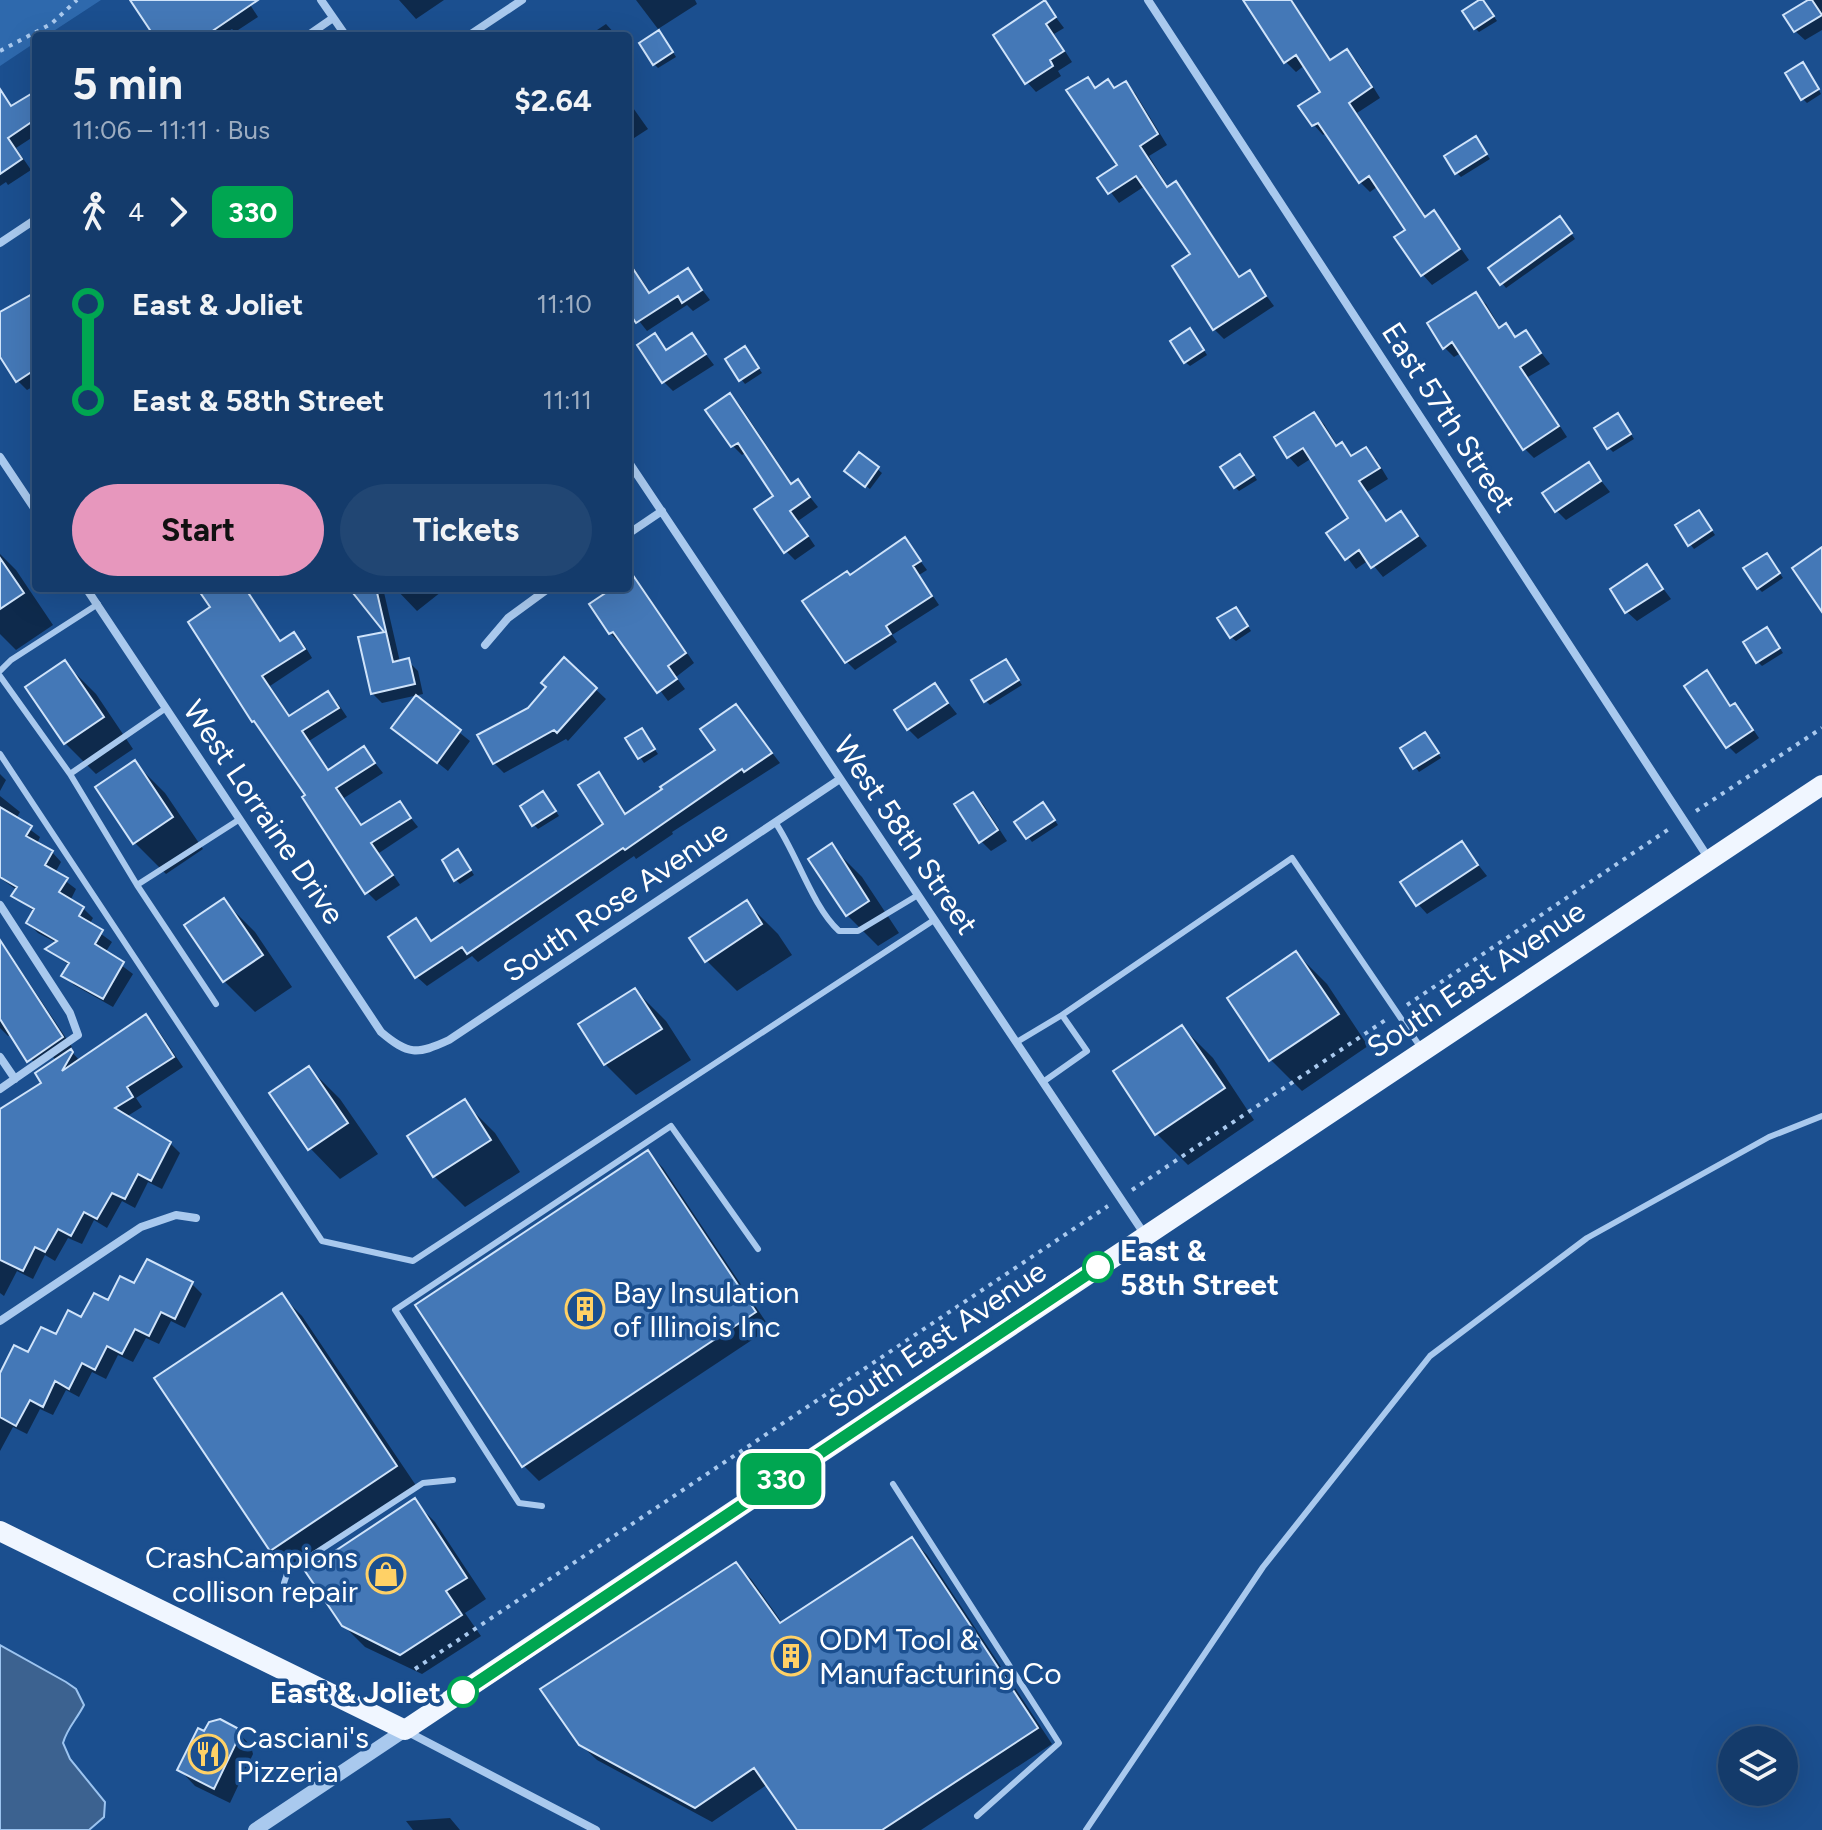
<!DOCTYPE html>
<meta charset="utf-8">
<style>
:root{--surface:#143b6b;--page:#214673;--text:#f1f3f6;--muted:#9dadc1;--line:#33557e;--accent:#e797bd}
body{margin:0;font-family:Figtree,sans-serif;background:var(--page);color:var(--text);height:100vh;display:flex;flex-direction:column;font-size:30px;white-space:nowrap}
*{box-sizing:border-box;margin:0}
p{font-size:26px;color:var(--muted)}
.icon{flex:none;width:44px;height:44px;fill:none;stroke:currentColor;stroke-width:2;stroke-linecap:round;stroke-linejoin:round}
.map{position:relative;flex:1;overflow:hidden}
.drawer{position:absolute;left:32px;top:32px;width:600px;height:560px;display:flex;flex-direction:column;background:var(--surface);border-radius:8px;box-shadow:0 8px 32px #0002,0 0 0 2px var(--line)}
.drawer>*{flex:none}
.badge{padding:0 16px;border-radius:12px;font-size:28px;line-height:52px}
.controls{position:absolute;left:1718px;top:1726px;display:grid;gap:16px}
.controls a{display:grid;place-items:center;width:80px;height:80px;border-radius:50%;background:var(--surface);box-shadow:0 8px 32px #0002,0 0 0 2px var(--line);font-size:40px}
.map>.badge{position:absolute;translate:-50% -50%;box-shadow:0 0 0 4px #fff}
.legs{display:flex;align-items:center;gap:12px;height:88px;padding:0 40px;font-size:26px}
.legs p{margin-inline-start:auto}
.overview{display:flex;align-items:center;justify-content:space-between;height:136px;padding:0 40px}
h1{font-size:44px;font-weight:700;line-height:60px}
.button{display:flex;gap:16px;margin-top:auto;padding:16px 40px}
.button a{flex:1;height:92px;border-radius:48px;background:var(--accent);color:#111;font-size:32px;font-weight:700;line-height:92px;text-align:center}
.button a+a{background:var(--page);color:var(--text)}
ul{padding:0 40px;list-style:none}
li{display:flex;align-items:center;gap:28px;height:96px;font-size:30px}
li i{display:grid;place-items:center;width:12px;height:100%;margin:0 10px;background:currentColor}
li i::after{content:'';width:20px;height:20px;margin:-10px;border:6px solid;border-radius:50%;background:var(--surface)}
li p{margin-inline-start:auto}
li:first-child i{background:linear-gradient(#0000 50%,currentColor 0)}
li:last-child i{background:linear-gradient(currentColor 50%,#0000 0)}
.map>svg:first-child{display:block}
</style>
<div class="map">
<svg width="1822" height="1830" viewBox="0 0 1822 1830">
<rect width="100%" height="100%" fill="#1b4f8f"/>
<!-- green -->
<path fill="#2e69ad" d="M0 0H101L46 36H36V42L0 66Z"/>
<!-- water -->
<path fill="#3c6290" stroke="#9cc4f0" stroke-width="2" d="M0 1645 66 1682 76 1689 84 1705C77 1719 67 1728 63 1743L70 1759 105 1802 104 1817 89 1830H0Z"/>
<!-- shadow -->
<path fill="#0007" d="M146 0H247L258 17 235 32 232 29 220 36H144L153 30Z
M399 0H444L416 19Z
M636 0H695L697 4 658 29Z
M1247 0H1292L1332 61 1347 51 1357 61 1380 98 1357 113 1427 218 1434 213 1443 223 1469 260 1432 285 1423 275 1408 230 1378 186 1370 192 1360 182 1327 133 1323 135 1314 125 1323 92 1305 65 1296 72 1286 62Z
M1812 0H1822V30L1805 40 1795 31Z
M1045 3 1064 28 1054 34 1072 62 1058 71 1061 76 1036 92 1027 82Z
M1486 5 1497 21 1479 32 1475 28Z
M606 24 617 36H588Z
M663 37 676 57 658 68 654 64Z
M1807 69 1821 94 1807 103 1802 98Z
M1088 79 1097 89 1108 82 1116 90 1125 83 1135 93 1167 145 1149 156 1169 188 1176 184 1185 194 1241 278 1249 273 1274 306 1224 339 1214 329 1193 255 1145 186 1119 203 1100 178 1120 165Z
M36 93V135L16 148 31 170 8 185 6 182 0 186V104L6 100 13 107Z
M631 105 648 129 631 140 628 137V107Z
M1476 139 1490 159 1461 177 1456 172Z
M1564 223 1575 239 1506 288 1502 283Z
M628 259 651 294 688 271 710 300 693 311 687 305 647 331 628 307Z
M36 294V385L27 390 17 380 0 353V315Z
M1476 295 1486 304 1501 329 1506 326 1517 338 1526 333 1550 364 1528 377 1567 437 1534 458 1524 448 1461 353 1454 357 1444 347Z
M691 335 714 365 673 391 663 381 655 336 668 350Z
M1194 335 1207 355 1190 366 1185 362Z
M745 348 762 373 745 384 741 379Z
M730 395 739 404 793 485 798 482 818 507 798 521 815 546 795 560 786 551 776 497 747 452 742 455 733 446 708 411Z
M1314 414 1324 424 1338 447 1342 445 1354 457 1366 449 1376 459 1388 479 1367 492 1388 522 1401 513 1427 546 1383 577 1369 560 1356 569 1329 533 1351 518 1312 458 1298 467 1289 457Z
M1622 420 1634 439 1613 452 1609 448Z
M860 454 882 473 870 489 851 475Z
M1244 461 1257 480 1239 491 1235 487Z
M1588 464 1610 492 1566 520 1556 510Z
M1703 517 1715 535 1694 549 1690 544Z
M905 540 927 570 919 575 939 605 892 635 897 642 855 670 847 662 850 577Z
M0 554 16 570 53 625 16 650 0 634Z
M1771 560 1783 578 1762 592 1758 588Z
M1647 567 1671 599 1637 621 1627 612Z
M633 577 642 587 694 663 676 677 685 689 668 701 623 641 620 643 610 633 617 588H628V580Z
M200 588H243L252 597 282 642 294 634 303 643 312 658 270 686 291 717 328 693 337 702 347 717 309 741 330 771 364 749 383 773 344 798 363 827 399 803 418 827 379 853 400 885 376 901 367 892 307 796 213 608Z
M354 588H383L400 662 408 661 418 671 423 694 382 703 372 693 360 639 387 633 352 590Z
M395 588H437L441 592 417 611Z
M1240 613 1251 631 1236 641 1231 637Z
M1771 634 1783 653 1762 666 1758 662Z
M564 660 606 699 568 741 566 739 504 773 494 763 529 709 548 688Z
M1006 661 1022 685 990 705 986 701Z
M65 663 96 694 133 749 96 774 65 743Z
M1707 673 1732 707 1735 706 1742 713 1759 738 1736 754 1728 746Z
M935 686 957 714 918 739 908 729Z
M416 698 470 741 448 771 394 728Z
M736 706 780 763 672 832 673 834 636 859 634 856 478 962 472 956 427 986 417 977 391 937 415 921 433 942 606 825 598 774 608 784 627 815 718 751Z
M642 731 658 754 644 763 628 739Z
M1429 739 1441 758 1419 772 1402 748Z
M134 762 165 793 203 849 166 874 135 843 98 788Z
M0 774 6 780 0 791Z
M973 794 983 804 1007 841 991 851 981 841Z
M0 796 20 812 16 819 40 837 37 844 52 852 61 862 55 873 76 889 70 901 83 908 93 918 89 925 112 942 105 953 133 974 113 1007 74 985 64 975 70 966 48 949 57 943 38 933 28 923 35 912 14 896 17 890 0 878Z
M547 798 559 816 538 829 534 825Z
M1047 809 1058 825 1032 842 1017 822Z
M1462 844 1487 876 1427 914 1418 904Z
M831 846 862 877 899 933 878 946 847 915 811 859Z
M462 856 474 875 460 884 456 880Z
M224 901 255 932 292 987 255 1012 224 981Z
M747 903 778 934 792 955 737 991 706 960Z
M0 939 72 1047 69 1049 80 1061 146 1017 156 1027 183 1067 136 1098 142 1107 126 1117 170 1143 180 1153 162 1189 148 1182 135 1208 122 1201 107 1228 94 1220 82 1244 68 1238 55 1261 45 1255 33 1279 17 1271 4 1296 0 1293V1112L60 1072 57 1061 50 1054 35 1064 12 1034 8 1036 0 1028Z
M1296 953 1327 984 1368 1046 1302 1091 1271 1060 1230 998Z
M635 990 666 1021 691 1060 636 1095 605 1064Z
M1182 1027 1213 1058 1254 1120 1188 1165 1157 1134 1116 1071Z
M309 1068 340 1099 378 1154 340 1179 310 1148Z
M464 1102 495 1133 520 1172 465 1207 434 1176Z
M648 1152 663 1168 770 1328 539 1481 524 1466 417 1306Z
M192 1284 202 1294 185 1328 171 1321 159 1344 146 1338 133 1362 118 1355 106 1379 92 1372 79 1397 66 1390 53 1415 40 1409 27 1434 13 1427 0 1451V1372L135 1286Z
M281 1295 302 1316 417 1487 292 1570 272 1550Z
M414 1501 435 1522 486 1599 465 1613 481 1636 422 1674 365 1647 343 1625Z
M912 1539 927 1555 1052 1744 921 1830H799L768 1784 712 1822 597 1760 580 1744 736 1564 751 1579 783 1624Z
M235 1729 251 1746 253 1754 230 1803 195 1786 180 1770 205 1734Z
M450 1818 460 1830H413L406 1821Z"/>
<!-- building -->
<path fill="#4478b7" stroke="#cfe3fa" stroke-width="2" d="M130 0H258L205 36H154Z
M1045 0 1056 17 1046 24 1064 51 1050 60 1053 66 1025 84 993 35Z
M1243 0H1291L1330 60 1347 49 1372 87 1349 103 1425 217 1434 210 1460 249 1421 276 1394 237 1405 230 1369 176 1359 183 1318 123 1312 126 1298 106 1320 92 1296 55 1284 63Z
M1479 0H1483L1494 16 1474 29 1462 11Z
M1808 0H1812L1822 15 1794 32 1783 15Z
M659 30 673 52 653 65 639 43Z
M1803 62 1819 89 1801 100 1785 73Z
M1088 77 1095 88 1108 79 1114 88 1126 81 1158 134 1140 146 1167 187 1176 181 1239 277 1250 270 1266 296 1213 330 1172 266 1190 254 1136 176 1108 194 1097 178 1117 165 1066 90Z
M0 89 11 106 36 91V119L8 138 22 159 0 174Z
M1476 136 1487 154 1455 174 1444 156Z
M1560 216 1572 233 1500 285 1488 268Z
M628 261 649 293 688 268 702 290 682 303 678 296 636 323 628 311Z
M36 292V369L16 382 0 357V312Z
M1476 292 1499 328 1506 323 1515 337 1526 330 1541 353 1520 367 1559 426 1523 450 1452 342 1443 349 1427 323Z
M1190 328 1204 350 1184 363 1170 341Z
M655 333 666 350 692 333 706 354 662 383 637 345Z
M745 346 759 368 739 381 725 359Z
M730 393 791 484 798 479 810 497 790 511 808 536 784 553 754 509 773 496 738 443 731 447 705 410Z
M1314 412 1336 446 1342 442 1351 456 1366 447 1380 468 1359 481 1386 521 1401 511 1418 536 1371 568 1359 550 1345 560 1326 533 1348 518 1303 448 1287 458 1274 437Z
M1618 413 1631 434 1607 449 1594 428Z
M859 452 879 467 865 487 844 471Z
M1240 454 1254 475 1234 488 1220 467Z
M1589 462 1601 481 1555 512 1542 493Z
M1699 510 1712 530 1688 546 1675 525Z
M905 537 921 561 913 566 932 596 886 626 891 634 845 663 802 601 847 571 850 575Z
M1822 547V612L1792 568Z
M1767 553 1780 573 1757 589 1743 568Z
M0 558 24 593 0 609Z
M1647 564 1663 589 1625 613 1610 589Z
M628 568 686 653 668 666 677 679 657 693 613 632 609 634 589 604 613 588H628Z
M197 588H245L280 641 294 632 305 649 262 676 289 716 328 691 339 708 302 731 328 770 364 746 375 763 336 788 361 825 400 801 411 818 371 843 393 875 365 894 302 797 305 795 254 721 252 722 188 622 210 607Z
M349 588H376L393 662 409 658 415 684 371 694 358 637 384 632Z
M1236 607 1248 626 1230 638 1217 618Z
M1767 627 1780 648 1756 663 1743 642Z
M564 657 597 688 557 733 554 730 493 764 477 735 528 708 546 687 541 683Z
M1006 659 1019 680 984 702 971 680Z
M65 660 104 717 64 744 25 687Z
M1707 670 1730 706 1735 703 1753 730 1726 748 1684 686Z
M935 683 948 703 907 730 894 710Z
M416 695 461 730 437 763 391 728Z
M736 704 772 753 744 772 742 769 625 850 623 848 467 954 462 947 415 978 388 937 416 918 431 941 603 824 578 785 599 772 625 814 662 789 660 787 715 750 700 729Z
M642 728 655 749 638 759 625 738Z
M1425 732 1439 753 1413 769 1400 748Z
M135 760 173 817 133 844 95 787Z
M543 791 556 811 532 826 520 806Z
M973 792 998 830 979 843 954 804Z
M1043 802 1055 820 1026 839 1014 822Z
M0 807 32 826 26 836 53 851 45 865 68 878 59 892 84 907 79 916 103 930 95 944 124 962 103 999 61 976 69 963 45 949 57 941 26 923 34 909 11 896 17 887 0 877Z
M1462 841 1478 865 1416 906 1400 882Z
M832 843 869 901 846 916 808 859Z
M458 849 471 870 454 881 442 860Z
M224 898 263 955 223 982 184 925Z
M747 900 762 924 705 962 689 938Z
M0 940 63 1037 27 1062 0 1019Z
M1296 951 1339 1014 1269 1061 1227 998Z
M635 988 662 1029 604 1065 578 1024Z
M146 1014 174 1057 127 1087 133 1097 115 1108 171 1142 151 1181 138 1174 125 1199 112 1193 97 1219 84 1212 71 1236 58 1229 45 1252 35 1247 23 1271 0 1260V1109L41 1083 35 1073 71 1049 73 1052 62 1071Z
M1182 1025 1225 1088 1155 1135 1113 1071Z
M309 1066 348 1123 308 1150 269 1093Z
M465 1099 491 1140 433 1177 407 1136Z
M648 1150 756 1312 522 1467 415 1305Z
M147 1259 193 1282 175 1319 161 1312 149 1336 135 1329 122 1354 107 1346 95 1370 82 1363 69 1389 55 1381 43 1407 30 1400 16 1426 0 1417V1373L14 1345 28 1352 41 1327 56 1334 68 1310 81 1317 94 1293 108 1300 120 1276 134 1283Z
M282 1293 397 1466 270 1551 154 1378Z
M415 1498 467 1578 446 1591 462 1615 400 1655 342 1626 305 1571Z
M912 1537 1038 1728 882 1830H797L754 1768 695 1808 579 1745 540 1689 736 1562 780 1623Z
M220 1719 237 1728 239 1737 214 1789 177 1770 198 1728 204 1731 209 1722Z"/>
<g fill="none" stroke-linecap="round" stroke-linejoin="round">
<!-- path -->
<path stroke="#a9c9ee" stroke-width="4" stroke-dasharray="4 6" stroke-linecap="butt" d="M0 51 51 24 77 0
M1696 811 1822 728
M1407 1005 1672 827
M1132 1190 1387 1019
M415 1669 1108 1206"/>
<!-- service -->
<path stroke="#a9c9ee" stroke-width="6" d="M0 671 11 660 98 604
M0 676 70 774 137 885
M0 754 322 1241 413 1261 934 920
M70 774 166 708
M775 822C797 854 812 906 839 931H858L918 895
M216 1004 137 885 240 819
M1017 1042 1062 1015
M1043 1082 1087 1051 1062 1015 1292 858 1421 1048
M893 1484 1059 1743 977 1816
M542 1506 519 1503 395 1310 671 1126 758 1249
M284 1583 288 1571 423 1483 453 1480
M1086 1830 1263 1567 1430 1356 1587 1238 1769 1137 1822 1116"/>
<!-- minor -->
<path stroke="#a9c9ee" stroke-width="8" d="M321 0 346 36
M1148 0 1709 859
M307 36 333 18
M468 36 522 0
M0 243 36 219
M0 457 36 511
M628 461 1145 1235
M628 534 662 511
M86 588 381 1032C408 1055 417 1055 449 1040L840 779
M485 645 508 618 549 588
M0 905 70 1013 78 1035 0 1089
M0 1057 15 1079
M0 1321 141 1227 176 1215 196 1218
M406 1731 596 1830"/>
<!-- tertiary -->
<path stroke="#a9c9ee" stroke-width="14" d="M255 1830 405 1730"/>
<!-- primary -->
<path stroke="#f0f6ff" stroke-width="20" d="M0 1531 405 1730 1822 785"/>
</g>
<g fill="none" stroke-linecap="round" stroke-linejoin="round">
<defs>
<path id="line-1" d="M463 1692 1098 1267"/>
</defs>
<!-- line-1 casing -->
<use href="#line-1" stroke="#fff" stroke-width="18"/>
<!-- line-1 -->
<use href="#line-1" stroke="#00a651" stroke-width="12"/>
</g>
<!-- icons -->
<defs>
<symbol id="building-ring" viewBox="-11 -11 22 22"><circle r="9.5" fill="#1b4f8f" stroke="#ffd166" stroke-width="1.5"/><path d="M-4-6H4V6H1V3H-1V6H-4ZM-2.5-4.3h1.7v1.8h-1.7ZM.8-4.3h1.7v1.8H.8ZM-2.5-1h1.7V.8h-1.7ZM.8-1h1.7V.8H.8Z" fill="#ffd166"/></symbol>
<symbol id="shop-ring" viewBox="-11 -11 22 22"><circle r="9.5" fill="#1b4f8f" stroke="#ffd166" stroke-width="1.5"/><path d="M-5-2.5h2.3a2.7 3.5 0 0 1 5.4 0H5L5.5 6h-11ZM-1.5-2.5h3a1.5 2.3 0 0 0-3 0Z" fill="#ffd166"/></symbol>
<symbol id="restaurant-ring" viewBox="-11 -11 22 22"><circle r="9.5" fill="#1b4f8f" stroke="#ffd166" stroke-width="1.5"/><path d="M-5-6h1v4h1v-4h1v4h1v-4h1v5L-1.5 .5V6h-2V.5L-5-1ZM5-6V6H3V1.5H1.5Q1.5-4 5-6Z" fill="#ffd166"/></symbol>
</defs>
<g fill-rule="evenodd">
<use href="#building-ring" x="563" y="1287" width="44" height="44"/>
<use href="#shop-ring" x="364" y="1552" width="44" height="44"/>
<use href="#building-ring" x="769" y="1634" width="44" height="44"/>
<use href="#restaurant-ring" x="186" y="1732" width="44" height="44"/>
</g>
<!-- markers -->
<g fill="#fff" stroke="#00a651" stroke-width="4">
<circle cx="1098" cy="1267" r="14"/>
<circle cx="463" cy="1692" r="14"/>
</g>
<g text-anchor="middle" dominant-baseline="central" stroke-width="7" stroke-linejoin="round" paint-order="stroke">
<!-- street labels -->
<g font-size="30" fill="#fff" stroke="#1b4f8f">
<text transform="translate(1449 417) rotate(57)">East 57th Street</text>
<text transform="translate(264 812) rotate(56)">West Lorraine Drive</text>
<text transform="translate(906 835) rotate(56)">West 58th Street</text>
<text transform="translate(615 901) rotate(-34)">South Rose Avenue</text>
<text transform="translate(1476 979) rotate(-34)">South East Avenue</text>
<text transform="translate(937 1339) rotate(-34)">South East Avenue</text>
</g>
<!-- stop labels -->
<g font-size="30" font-weight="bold" fill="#fff" stroke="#1b4f8f" text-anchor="start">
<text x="1120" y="1250">East &amp;<tspan x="1120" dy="34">58th Street</tspan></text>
<text x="441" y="1692" text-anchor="end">East &amp; Joliet</text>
</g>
<!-- poi labels -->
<g font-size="30" fill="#fff" stroke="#1b4f8f" text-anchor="start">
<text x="613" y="1292">Bay Insulation<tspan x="613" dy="34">of Illinois Inc</tspan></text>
<text x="358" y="1557" text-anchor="end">CrashCampions<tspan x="358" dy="34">collison repair</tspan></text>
<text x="819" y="1639">ODM Tool &amp;<tspan x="819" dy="34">Manufacturing Co</tspan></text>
<text x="236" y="1737">Casciani's<tspan x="236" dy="34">Pizzeria</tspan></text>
</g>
</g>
</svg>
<div class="controls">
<a><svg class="icon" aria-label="layers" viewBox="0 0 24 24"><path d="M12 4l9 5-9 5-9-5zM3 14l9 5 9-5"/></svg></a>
</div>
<b class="badge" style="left:781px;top:1479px;background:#00a651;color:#fff">330</b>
<section class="drawer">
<div class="overview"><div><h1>5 min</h1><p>11:06 – 11:11 · Bus</p></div><b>$2.64</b></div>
<div class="legs"><svg class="icon" aria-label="walk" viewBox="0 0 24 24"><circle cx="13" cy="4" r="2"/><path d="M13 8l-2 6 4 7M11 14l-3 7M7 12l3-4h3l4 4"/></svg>4<svg class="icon" aria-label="forward" viewBox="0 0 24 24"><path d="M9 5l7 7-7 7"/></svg><b class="badge" style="background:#00a651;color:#fff">330</b></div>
<ul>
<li><i style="color:#00a651"></i><b>East &amp; Joliet</b><p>11:10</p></li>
<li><i style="color:#00a651"></i><b>East &amp; 58th Street</b><p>11:11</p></li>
</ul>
<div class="button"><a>Start</a><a>Tickets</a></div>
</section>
</div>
